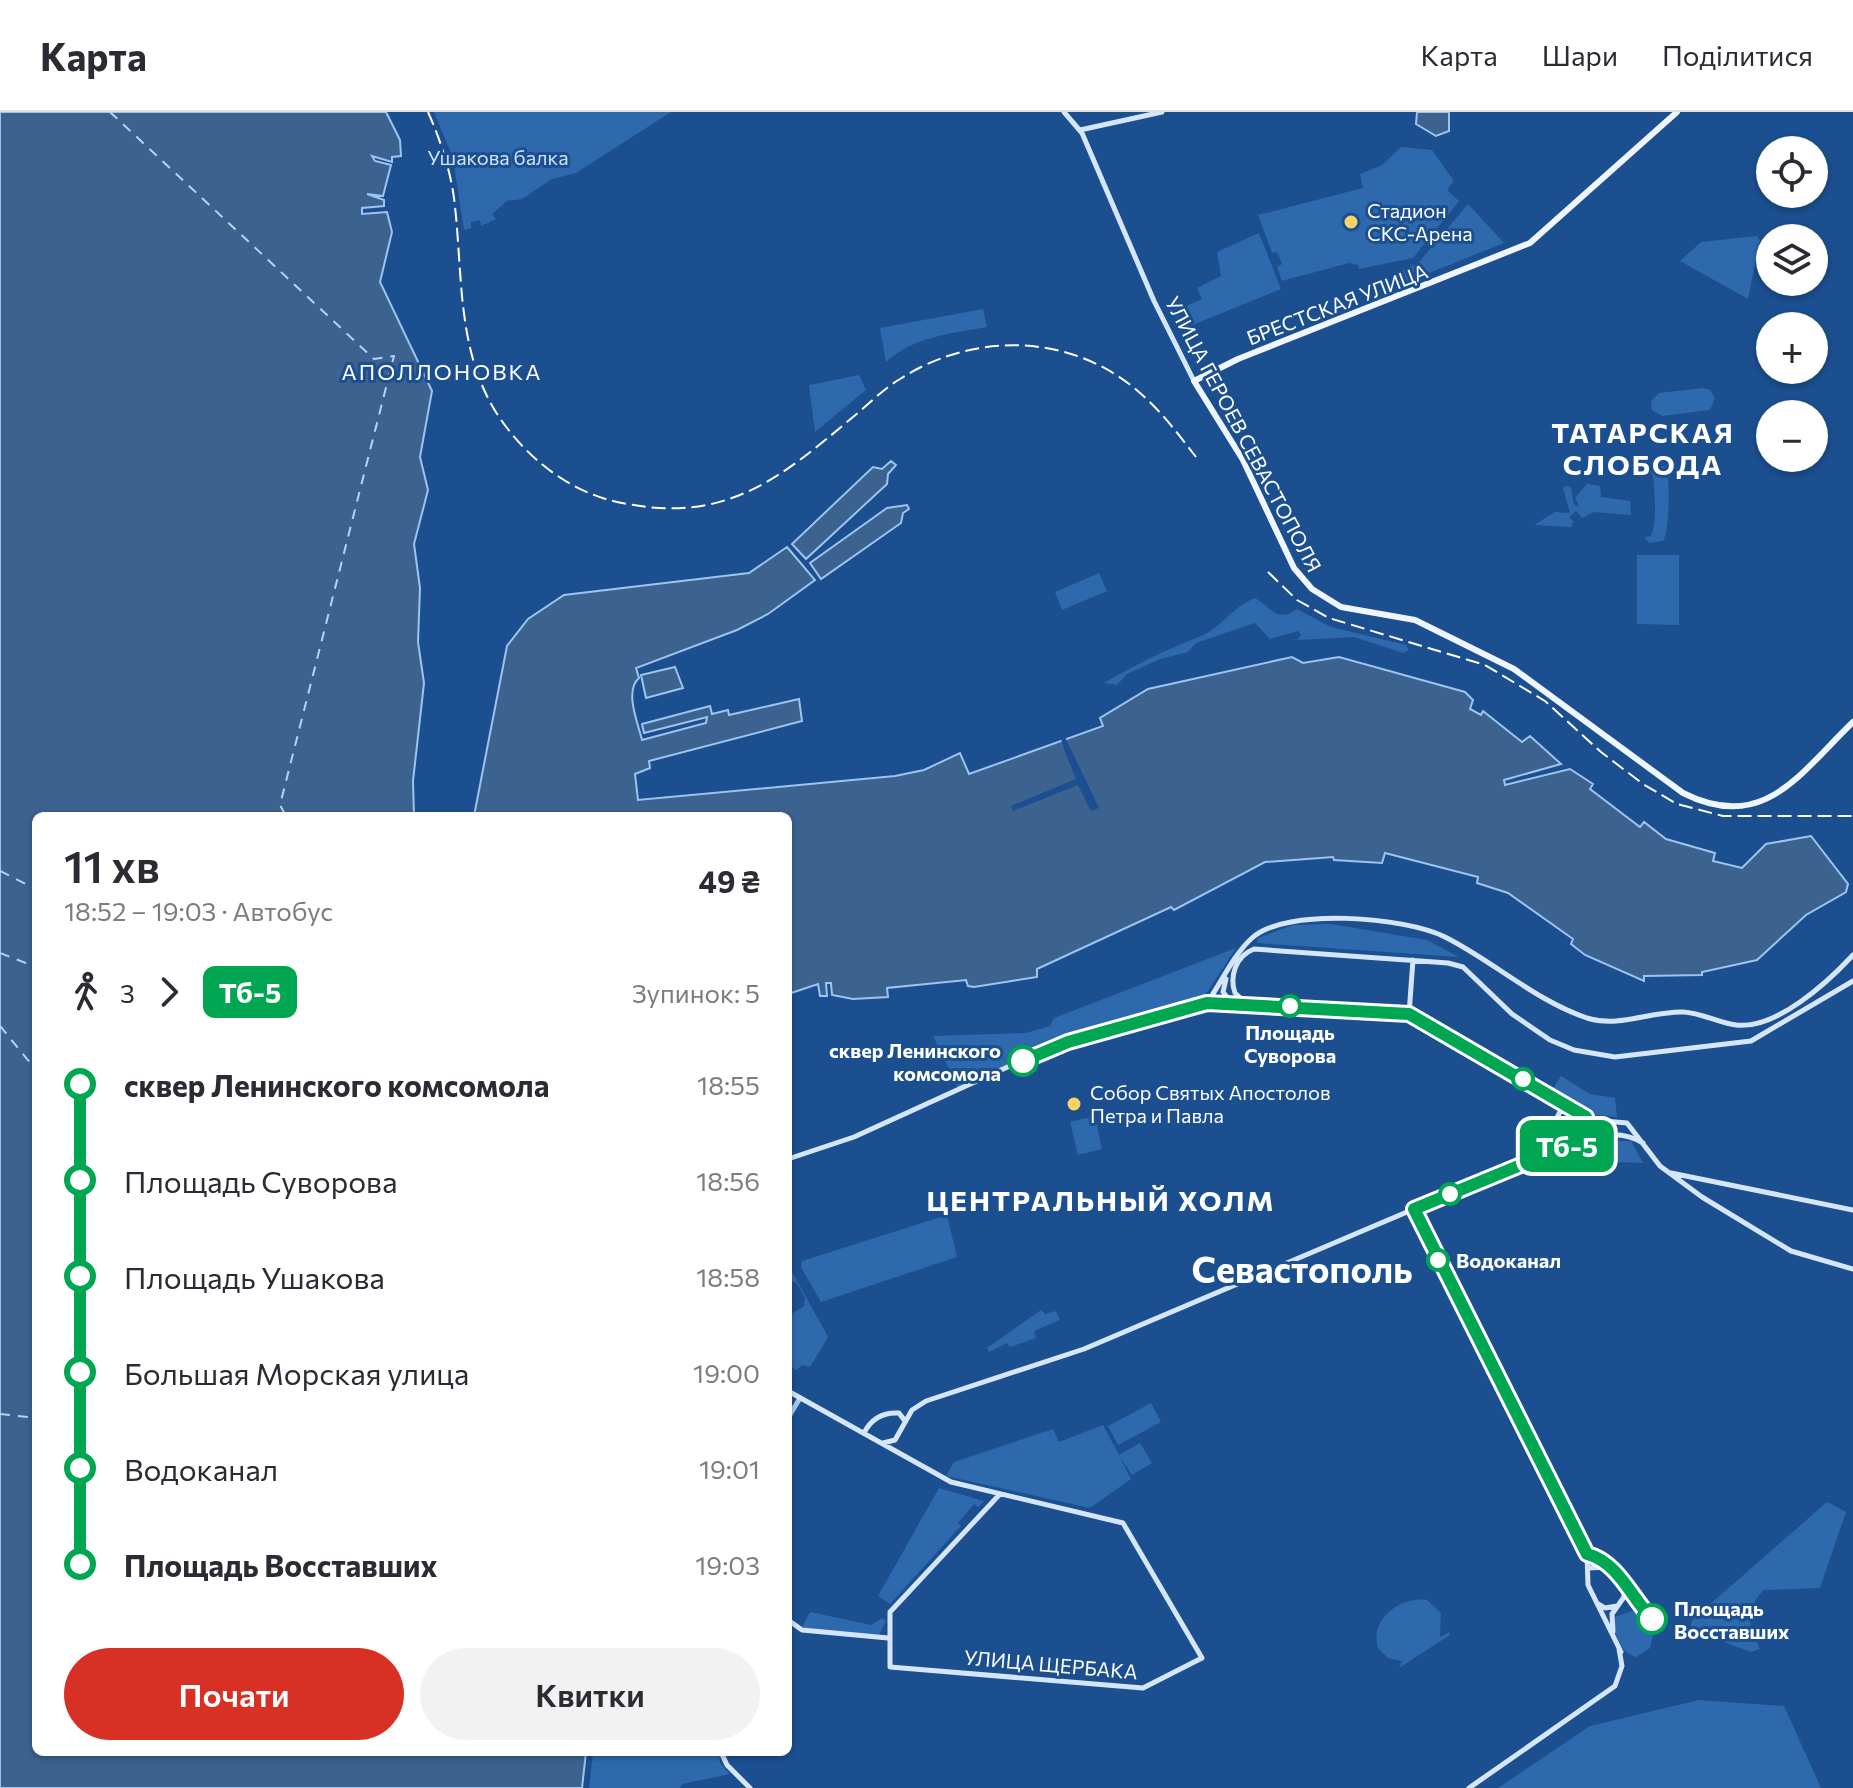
<!DOCTYPE html>
<html lang="uk">
<meta charset="utf-8">
<style>
:root{--surface:#fff;--page:#f2f2f3;--text:#2b2b33;--muted:#7c7c81;--line:#e1e1e2;--accent:#d93025}
body{margin:0;font-family:Commissioner,sans-serif;background:var(--page);color:var(--text);height:100vh;display:flex;flex-direction:column;font-size:30px;white-space:nowrap}
*{box-sizing:border-box;margin:0}
p{font-size:26px;color:var(--muted)}
.icon{flex:none;width:44px;height:44px;fill:none;stroke:currentColor;stroke-width:2;stroke-linecap:round;stroke-linejoin:round}
.map{position:relative;flex:1;overflow:hidden}
.sheet{position:absolute;left:32px;top:700px;width:760px;height:944px;display:flex;flex-direction:column;background:var(--surface);border-radius:12px;box-shadow:0 2px 6px #0004}
.sheet>*{flex:none}
.badge{padding:0 16px;border-radius:12px;font-size:28px;line-height:52px}
.tools{position:absolute;left:1756px;top:24px;display:grid;gap:16px}
.tools a{display:grid;place-items:center;width:72px;height:72px;border-radius:50%;background:var(--surface);box-shadow:0 2px 6px #0004;font-size:40px}
.map>.badge{position:absolute;translate:-50% -50%;box-shadow:0 0 0 4px #fff}
.legs{display:flex;align-items:center;gap:12px;height:88px;padding:0 32px;font-size:26px}
.legs p{margin-inline-start:auto}
.head{display:flex;align-items:center;justify-content:space-between;height:136px;padding:0 32px}
h1{font-size:44px;font-weight:600;line-height:60px}
.button{display:flex;gap:16px;margin-top:auto;padding:16px 32px}
.button a{flex:1;height:92px;border-radius:48px;background:var(--accent);color:#fff;font-size:32px;font-weight:600;line-height:92px;text-align:center}
.button a+a{background:var(--page);color:var(--text)}
ul{padding:0 32px;list-style:none}
li{display:flex;align-items:center;gap:28px;height:96px;font-size:30px}
li i{display:grid;place-items:center;width:12px;height:100%;margin:0 10px;background:currentColor}
li i::after{content:'';width:20px;height:20px;margin:-10px;border:6px solid;border-radius:50%;background:var(--surface)}
li p{margin-inline-start:auto}
li:first-child i{background:linear-gradient(#0000 50%,currentColor 0)}
li:last-child i{background:linear-gradient(currentColor 50%,#0000 0)}
header{display:flex;align-items:center;gap:48px;box-sizing:border-box;height:112px;padding:0 40px;background:var(--surface);border-bottom:2px solid var(--line)}
header strong{font-size:38px}
nav{display:flex;gap:44px;margin-inline-start:auto;font-size:28px}
.map>svg:first-child{display:block}
</style>
<header>
<strong>Карта</strong>
<nav><a>Карта</a><a>Шари</a><a>Поділитися</a></nav>
</header>
<div class="map">
<svg width="1853" height="1676" viewBox="0 0 1853 1676">
<rect width="100%" height="100%" fill="#1b4f8f"/>
<!-- green -->
<path fill="#2e69ad" d="M434 0H671L576 61 552 67 522 87 507 89 492 102 496 107 481 114 480 108 471 110V116L464 118 453 46Z
M1401 35 1432 38 1454 69 1447 78 1459 89 1413 146 1359 157 1358 153 1349 151 1282 169 1277 155 1282 152 1277 140 1272 141 1258 103 1363 76 1360 62 1382 53Z
M1468 92 1504 131 1402 172 1397 162 1419 150Z
M1259 121 1281 177 1180 218 1173 200 1202 187 1197 176 1221 164 1217 140Z
M1757 124 1760 128 1748 187 1680 149 1701 130Z
M983 197 987 215C950 222 915 224 886 250L880 216Z
M859 263 866 278 815 320 809 273Z
M1703 276 1710 278 1715 286 1710 298 1662 304 1652 298 1651 289 1659 281Z
M1648 351 1666 355C1670 366 1670 419 1663 429L1650 431 1644 426 1651 424C1658 406 1654 382 1653 363L1643 356Z
M1587 372 1600 374 1601 385 1630 389 1631 403 1594 400 1582 406 1576 399 1569 405 1573 409 1572 415 1534 413 1555 400 1570 401 1563 376 1566 374 1571 375 1574 393 1579 394 1575 386Z
M1637 443H1679V513L1637 512Z
M1099 461 1107 479 1062 498 1055 480Z
M1255 486C1271 495 1278 512 1297 497L1331 515 1406 533 1409 538 1403 541 1354 525 1297 528 1301 523 1298 519 1270 527 1255 511 1196 531 1188 540 1160 547 1127 562 1117 573 1104 571C1135 553 1167 537 1199 525 1220 517 1233 494 1255 486Z
M1331 812 1427 828 1459 845 1257 831 1258 826 1293 813Z
M1236 836 1202 888 1033 940 958 976 933 924 1026 921 1050 914 1054 906Z
M1561 964 1590 982 1615 986 1617 1005 1588 1002 1552 978Z
M1095 1004 1102 1037 1078 1043 1070 1010Z
M1598 1029H1631L1643 1051 1559 1048V1042Z
M947 1103 957 1145 821 1190 801 1155 802 1149Z
M789 1154 828 1225 810 1255 802 1253 796 1258 788 1253V1204L804 1194 805 1186 797 1171 788 1168Z
M1041 1198 1045 1202 1056 1199 1060 1208 1034 1219 1036 1226 1010 1235 1007 1231 989 1240 987 1236Z
M1151 1291 1161 1310 1118 1333 1108 1314Z
M1103 1313 1119 1343 1140 1331 1152 1351 1132 1363 1120 1345 1131 1367 1090 1396 946 1364 954 1350 1053 1317 1059 1330Z
M939 1376 984 1389 978 1395 974 1392 958 1411 961 1414 890 1492 878 1484Z
M1827 1390 1846 1400 1820 1476 1764 1478C1744 1497 1749 1515 1760 1537L1751 1540 1690 1517 1692 1508Z
M1427 1488 1441 1501 1440 1525 1449 1520 1450 1523 1399 1556 1402 1549 1388 1546 1378 1536C1369 1508 1400 1484 1427 1488Z
M1632 1499 1639 1501 1654 1519 1650 1536 1636 1545C1621 1542 1612 1519 1615 1505Z
M810 1500 871 1513 882 1506 886 1509 879 1523 840 1522 802 1515Z
M1699 1588 1784 1594 1821 1676H1498L1590 1614Z
M593 1640H719L720 1651 730 1662 682 1672 680 1676H589Z"/>
<!-- water -->
<path fill="#3c6290" stroke="#9cc4f0" stroke-width="2" d="M0 0H386L400 28 401 44 392 45V50L372 44 375 49 391 53 383 84 367 82 384 88V94L362 96V102L387 100 392 120 380 170 432 279 420 345 428 378 414 432 420 476 418 530 424 571 413 669 414 704H36V1640H586L582 1676H0Z
M1417 0H1449V19L1436 24 1416 12Z
M891 349 896 353 888 362 887 372 806 447 792 432 873 355 882 357Z
M907 393 909 397 903 401 901 411 821 467 810 451 887 396Z
M787 435 815 468 768 502 737 518 636 556 639 566C624 579 638 611 642 628L706 611 707 605 644 621 642 612 710 594 712 602 728 598 729 603 799 587 802 609 649 649 650 656 635 662 638 688 895 664 924 658 960 641 969 662 1103 614 1100 606 1148 577 1292 545 1303 551 1339 545 1465 580 1473 588 1470 597 1481 603 1483 599 1522 630 1530 624 1561 652 1504 668 1505 673 1570 657 1593 672 1590 677 1640 715 1644 710 1666 727 1715 741 1713 749 1742 756 1766 732 1811 724 1848 772 1846 780 1806 803 1757 848 1702 860V863L1644 864V869L1585 843 1571 832 1573 827 1508 781 1477 771 1478 765 1385 741 1382 751 1334 748 1333 745 1265 750 1174 798 1171 795 1037 857V865L974 875 968 874 966 868 887 876 888 885 853 887 832 883 831 871H826L827 884H820L818 872 788 882V704H474L507 534 528 507 564 483 749 461Z
M675 555 683 576 646 586 641 563Z"/>
<!-- pier -->
<path fill="#1b4f8f" d="M1065 625 1099 696 1091 699 1078 673 1013 699 1011 694 1076 667 1065 640 1061 627Z"/>
<g fill="none" stroke-linecap="round" stroke-linejoin="round">
<!-- ferry -->
<path stroke="#b5d3f5" stroke-width="2" stroke-dasharray="10 8" stroke-linecap="butt" d="M110 0 374 247 394 244 280 693 286 704
M0 759 36 777
M0 841 36 855
M0 914 36 958
M0 1302 36 1306"/>
<!-- tertiary -->
<path stroke="#a9c9ee" stroke-width="5" d="M788 1306 800 1286"/>
<!-- secondary -->
<path stroke="#d6e6fa" stroke-width="5" d="M1064 0 1082 21 1154 189 1194 269
M1080 18 1162 0
M1226 867 1223 880 1231 890
M1207 891C1221 871 1234 842 1252 826 1286 795 1406 805 1445 825 1493 849 1536 889 1587 906 1620 916 1651 899 1683 900 1702 901 1719 911 1736 913 1776 918 1828 870 1853 843
M1247 892 1235 881C1229 864 1236 844 1254 837L1448 851 1463 855 1512 902 1550 928 1574 938 1615 945 1751 929 1853 869
M1409 902 1413 848
M1448 924 1593 1008 1627 1011 1660 1054 1702 1085 1791 1139 1853 1157
M1584 1027 1590 1017 1587 1007
M1568 1033 1556 1025 1554 1011 1560 1000 1571 996
M1546 1041 1554 1021
M788 1047 854 1025 1036 942 1199 892 1232 891 1409 902 1446 922
M1671 1061 1853 1098
M1414 1097 1587 1442 1588 1473 1621 1540
M788 1279 951 1370 1123 1411 1202 1546 1143 1576 890 1555V1500L1000 1382
M864 1321C871 1307 883 1300 899 1301L905 1309
M883 1331 895 1328 912 1298 926 1289 1084 1237 1546 1041C1580 1035 1608 1010 1643 1031
M1587 1442 1597 1444 1623 1469 1624 1485 1612 1502 1613 1520
M1588 1456 1608 1455
M1597 1491 1605 1496 1617 1494
M788 1508 802 1518 888 1526
M721 1640 727 1653 750 1676
M1469 1676 1615 1574 1622 1554 1619 1537"/>
<!-- primary -->
<path stroke="#f0f6ff" stroke-width="6" d="M1677 0 1530 131 1238 247 1194 269 1243 348 1294 456 1312 477 1341 495 1415 508 1514 557 1683 681C1764 722 1800 661 1853 610"/>
<!-- rail -->
<path stroke="#fff" stroke-width="2" stroke-dasharray="14 6" stroke-linecap="butt" d="M428 0C440 27 450 57 454 86 463 158 456 233 494 297 522 343 569 381 622 391 725 412 778 368 853 305 868 293 883 277 900 267 974 219 1073 221 1140 281 1162 300 1178 322 1196 345
M1268 460 1297 488 1329 506 1485 553 1545 589 1601 640 1643 672 1677 692 1723 704H1853"/>
</g>
<g fill="none" stroke-linecap="round" stroke-linejoin="round">
<defs>
<path id="line-1" d="M1023 949 1068 930 1207 891 1409 902 1586 1005 1590 1017 1584 1027 1414 1097 1587 1442C1618 1450 1631 1485 1652 1507"/>
</defs>
<!-- line-1 casing -->
<use href="#line-1" stroke="#fff" stroke-width="18"/>
<!-- line-1 -->
<use href="#line-1" stroke="#00a651" stroke-width="12"/>
</g>
<!-- markers -->
<g fill="#ffd166" stroke="#1b4f8f" stroke-width="3">
<circle cx="1351" cy="110" r="8"/>
<circle cx="1074" cy="992" r="8"/>
</g>
<g fill="#fff" stroke="#00a651" stroke-width="4">
<circle cx="1290" cy="894" r="10"/>
<circle cx="1023" cy="949" r="14"/>
<circle cx="1523" cy="967" r="10"/>
<circle cx="1450" cy="1082" r="10"/>
<circle cx="1438" cy="1148" r="10"/>
<circle cx="1652" cy="1507" r="14"/>
</g>
<g text-anchor="middle" dominant-baseline="central" stroke-width="6" stroke-linejoin="round" paint-order="stroke">
<!-- park labels -->
<g font-size="20" fill="#cfe3fa" stroke="#1b4f8f">
<text x="498" y="45">Ушакова балка</text>
</g>
<!-- poi labels -->
<g font-size="20" fill="#fff" stroke="#1b4f8f" text-anchor="start">
<text x="1367" y="98">Стадион<tspan x="1367" dy="23">СКС-Арена</tspan></text>
<text x="1090" y="980">Собор Святых Апостолов<tspan x="1090" dy="23">Петра и Павла</tspan></text>
</g>
<!-- street labels -->
<g font-size="20" fill="#fff" stroke="#1b4f8f">
<text transform="translate(1337 192) rotate(-21)">БРЕСТСКАЯ УЛИЦА</text>
<text transform="translate(1244 322) rotate(62)">УЛИЦА ГЕРОЕВ СЕВАСТОПОЛЯ</text>
<text transform="translate(1051 1552) rotate(5)">УЛИЦА ЩЕРБАКА</text>
</g>
<!-- stop labels -->
<g font-size="20" font-weight="bold" fill="#fff" stroke="#1b4f8f" text-anchor="start">
<text x="1290" y="920" text-anchor="middle">Площадь<tspan x="1290" dy="23">Суворова</tspan></text>
<text x="1001" y="938" text-anchor="end">сквер Ленинского<tspan x="1001" dy="23">комсомола</tspan></text>
<text x="1456" y="1148">Водоканал</text>
<text x="1674" y="1496">Площадь<tspan x="1674" dy="23">Восставших</tspan></text>
</g>
<!-- neighbourhood labels -->
<g font-size="22" letter-spacing="2" fill="#fff" stroke="#1b4f8f">
<text x="442" y="259">АПОЛЛОНОВКА</text>
</g>
<!-- district labels -->
<g font-size="28" font-weight="bold" letter-spacing="2" fill="#fff" stroke="#1b4f8f">
<text x="1643" y="320">ТАТАРСКАЯ<tspan x="1643" dy="32">СЛОБОДА</tspan></text>
<text x="1101" y="1088">ЦЕНТРАЛЬНЫЙ ХОЛМ</text>
</g>
<!-- town labels -->
<g font-size="36" font-weight="bold" fill="#fff" stroke="#1b4f8f">
<text x="1302" y="1156">Севастополь</text>
</g>
</g>
</svg>
<div class="tools">
<a><svg class="icon" aria-label="locate" viewBox="0 0 24 24"><circle cx="12" cy="12" r="6"/><path d="M12 2v4M12 18v4M2 12h4M18 12h4"/></svg></a>
<a><svg class="icon" aria-label="layers" viewBox="0 0 24 24"><path d="M12 4l9 5-9 5-9-5zM3 14l9 5 9-5"/></svg></a>
<a>+</a>
<a>−</a>
</div>
<b class="badge" style="left:1567px;top:1034px;background:#00a651;color:#fff">Тб-5</b>
<section class="sheet">
<div class="head"><div><h1>11 хв</h1><p>18:52 – 19:03 · Автобус</p></div><b>49 ₴</b></div>
<div class="legs"><svg class="icon" aria-label="walk" viewBox="0 0 24 24"><circle cx="13" cy="4" r="2"/><path d="M13 8l-2 6 4 7M11 14l-3 7M7 12l3-4h3l4 4"/></svg>3<svg class="icon" aria-label="forward" viewBox="0 0 24 24"><path d="M9 5l7 7-7 7"/></svg><b class="badge" style="background:#00a651;color:#fff">Тб-5</b><p>Зупинок: 5</p></div>
<ul>
<li><i style="color:#00a651"></i><b>сквер Ленинского комсомола</b><p>18:55</p></li>
<li><i style="color:#00a651"></i><span>Площадь Суворова</span><p>18:56</p></li>
<li><i style="color:#00a651"></i><span>Площадь Ушакова</span><p>18:58</p></li>
<li><i style="color:#00a651"></i><span>Большая Морская улица</span><p>19:00</p></li>
<li><i style="color:#00a651"></i><span>Водоканал</span><p>19:01</p></li>
<li><i style="color:#00a651"></i><b>Площадь Восставших</b><p>19:03</p></li>
</ul>
<div class="button"><a>Почати</a><a>Квитки</a></div>
</section>
</div>
